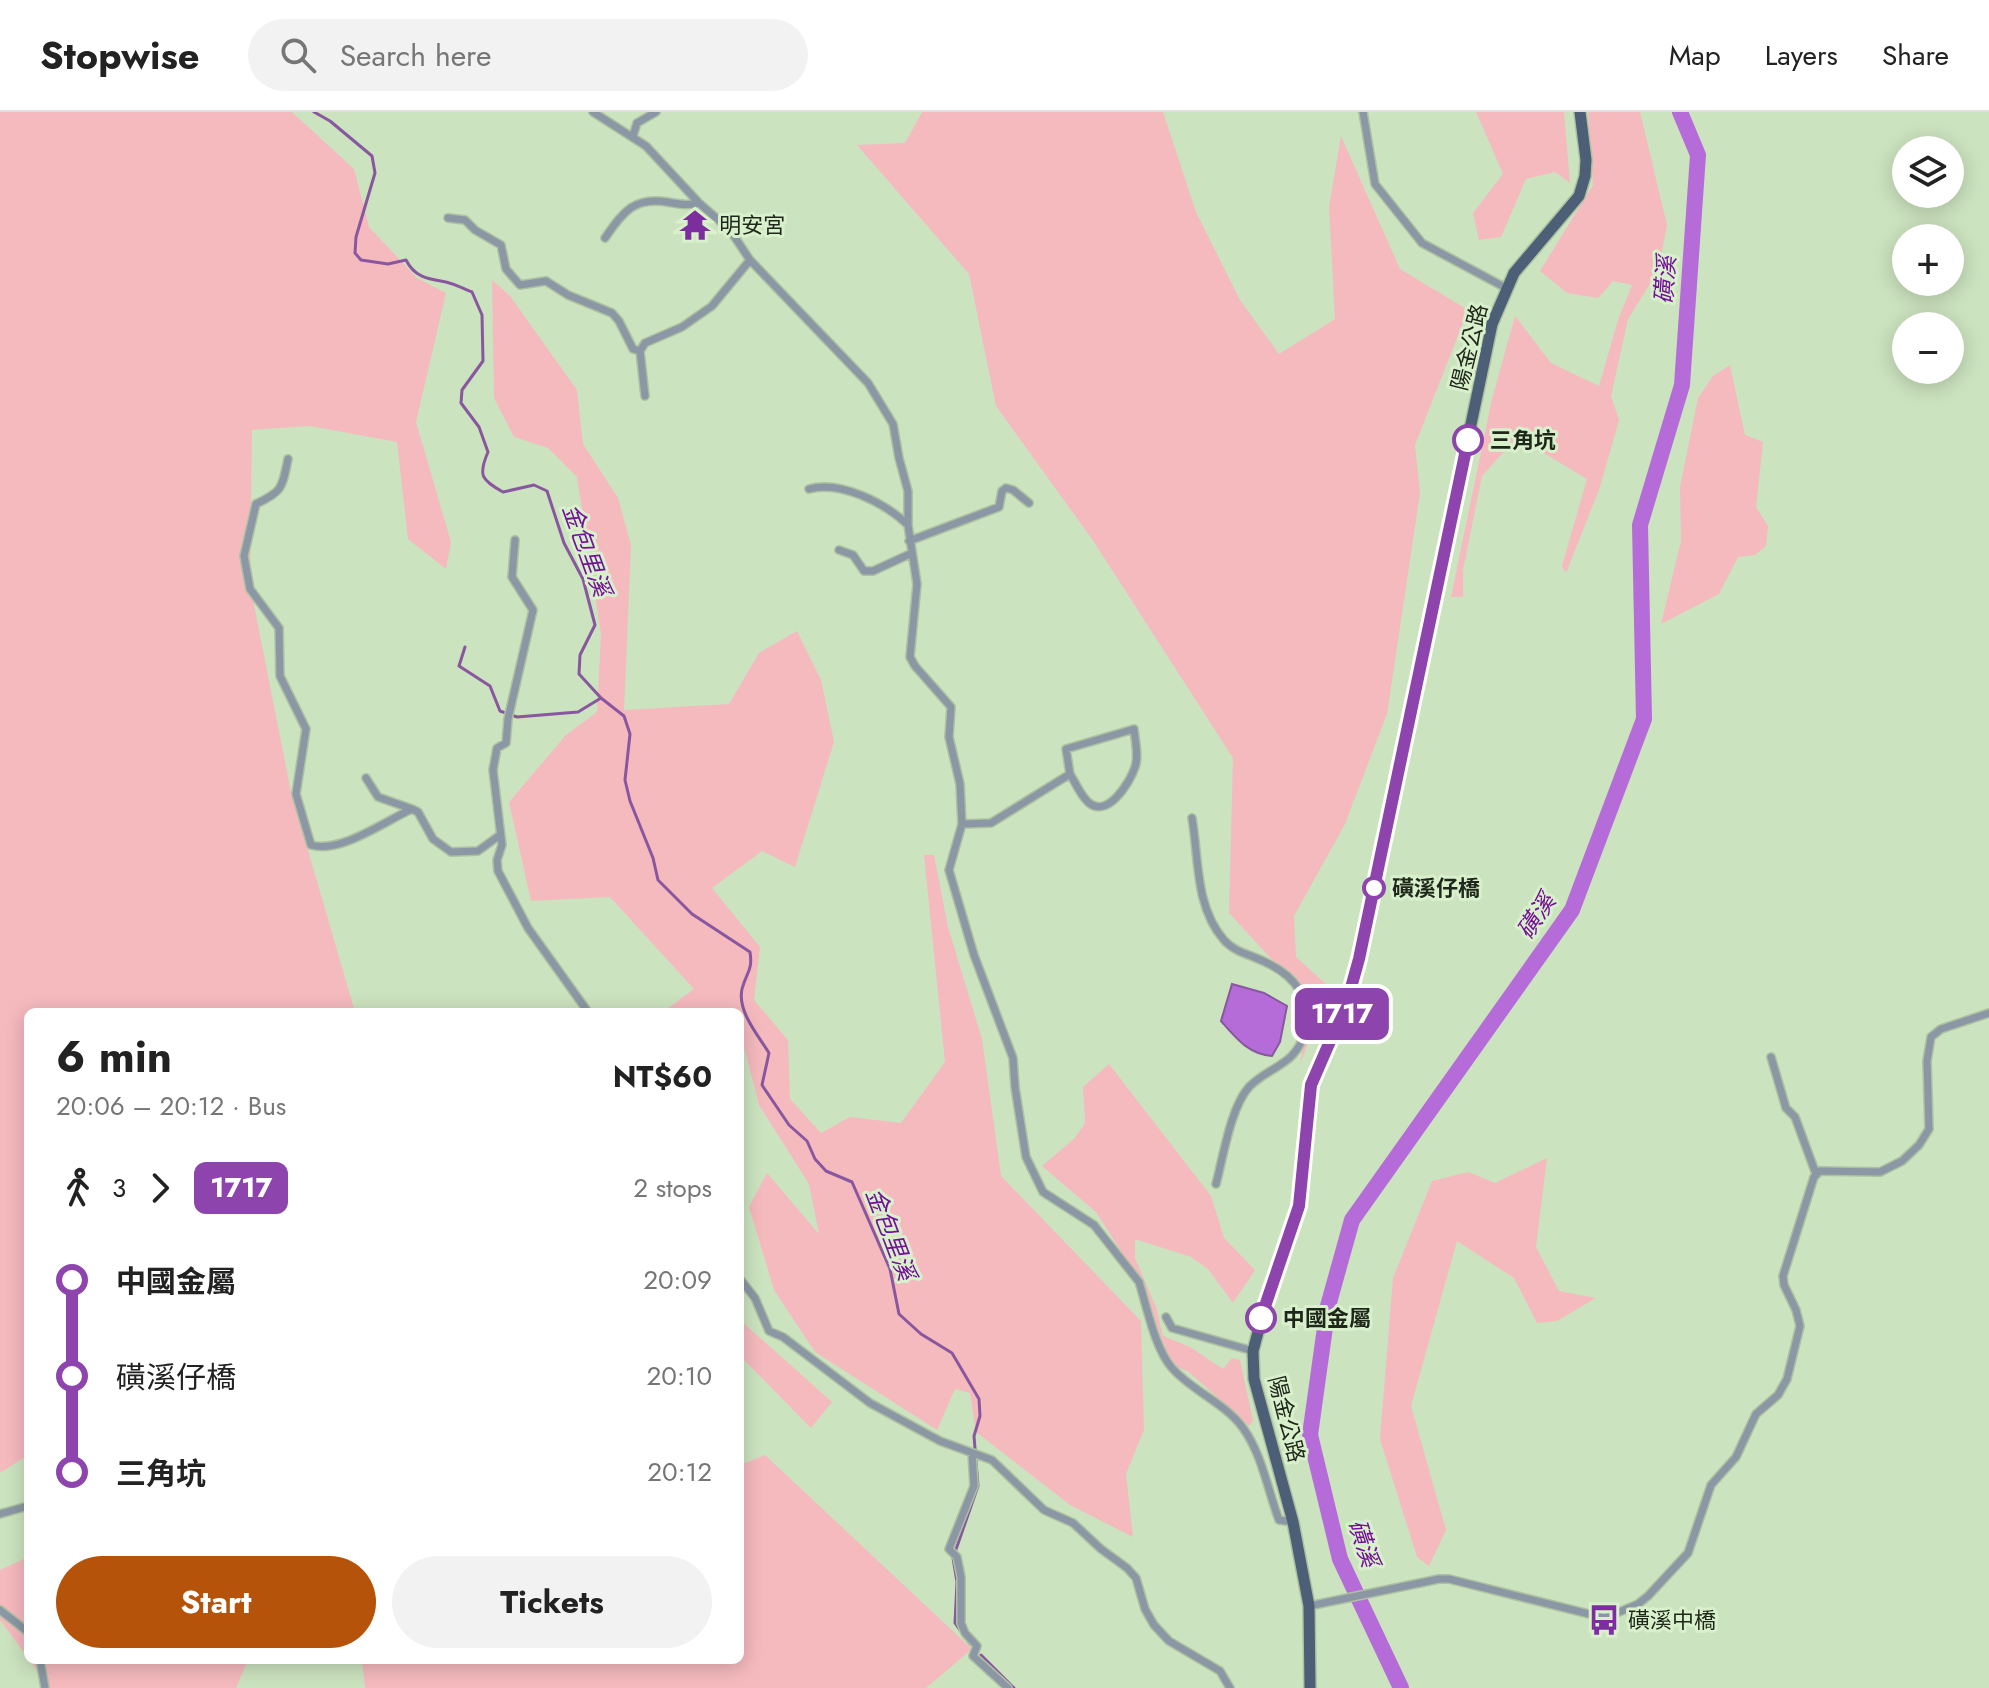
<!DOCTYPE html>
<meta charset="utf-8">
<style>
:root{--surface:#fff;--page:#f2f2f2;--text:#222;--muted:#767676;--line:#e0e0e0;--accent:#b45309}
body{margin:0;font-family:Jost,"Noto Sans TC",sans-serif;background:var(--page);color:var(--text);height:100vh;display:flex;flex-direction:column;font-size:30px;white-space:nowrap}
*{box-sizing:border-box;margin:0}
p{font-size:26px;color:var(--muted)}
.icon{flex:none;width:44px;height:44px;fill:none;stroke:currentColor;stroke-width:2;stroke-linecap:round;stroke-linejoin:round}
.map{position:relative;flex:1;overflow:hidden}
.panel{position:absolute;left:24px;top:896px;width:720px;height:656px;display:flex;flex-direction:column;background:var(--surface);border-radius:12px;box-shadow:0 4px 20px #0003}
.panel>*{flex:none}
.badge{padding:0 16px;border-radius:12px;font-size:28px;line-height:52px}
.controls{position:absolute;left:1892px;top:24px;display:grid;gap:16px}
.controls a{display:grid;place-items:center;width:72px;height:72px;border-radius:50%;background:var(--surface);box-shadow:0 4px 20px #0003;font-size:40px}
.map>.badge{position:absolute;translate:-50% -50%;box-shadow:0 0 0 4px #fff}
.legs{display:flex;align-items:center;gap:12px;height:88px;padding:0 32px;font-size:26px}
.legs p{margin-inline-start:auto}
.headline{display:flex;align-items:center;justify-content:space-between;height:136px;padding:0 32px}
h1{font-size:44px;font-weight:700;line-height:60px}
.cta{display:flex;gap:16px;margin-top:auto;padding:16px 32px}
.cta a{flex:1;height:92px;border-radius:48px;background:var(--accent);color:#fff;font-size:32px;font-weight:700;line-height:92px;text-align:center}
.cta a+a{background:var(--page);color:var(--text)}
ul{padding:0 32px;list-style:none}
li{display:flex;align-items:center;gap:28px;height:96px;font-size:30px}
li i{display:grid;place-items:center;width:12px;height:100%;margin:0 10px;background:currentColor}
li i::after{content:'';width:20px;height:20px;margin:-10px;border:6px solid;border-radius:50%;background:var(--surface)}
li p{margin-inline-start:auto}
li:first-child i{background:linear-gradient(#0000 50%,currentColor 0)}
li:last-child i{background:linear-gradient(currentColor 50%,#0000 0)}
header{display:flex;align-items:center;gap:48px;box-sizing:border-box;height:112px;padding:0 40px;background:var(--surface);border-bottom:2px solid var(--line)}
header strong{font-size:38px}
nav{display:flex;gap:44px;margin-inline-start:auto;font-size:28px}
.search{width:560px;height:72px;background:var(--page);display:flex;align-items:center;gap:20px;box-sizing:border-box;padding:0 28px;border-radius:44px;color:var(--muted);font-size:30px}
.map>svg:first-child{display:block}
</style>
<header>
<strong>Stopwise</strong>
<div class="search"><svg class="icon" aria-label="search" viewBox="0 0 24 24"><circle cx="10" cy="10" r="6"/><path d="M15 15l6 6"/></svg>Search here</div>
<nav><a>Map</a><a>Layers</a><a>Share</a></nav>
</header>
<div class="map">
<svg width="1989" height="1576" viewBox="0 0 1989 1576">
<rect width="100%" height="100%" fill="#cce3bf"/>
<!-- green -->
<path fill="#f5babe" d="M0 0H292L354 57 369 115 417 166 446 181 416 310 451 430 446 457 408 427 397 330 310 314 252 318 250 473 291 680 355 900H28V1343L0 1361Z
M922 0H1163L1196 100 1240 188 1279 242 1335 207 1329 95 1341 24 1400 157 1468 198 1415 333 1420 381 1387 602 1345 712 1294 804 1296 845 1329 875 1300 953 1311 890 1229 801 1233 646 1094 430 996 294 969 162 857 33 905 31Z
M1476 0H1564L1570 71 1555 60 1526 67 1501 125 1479 128 1473 101 1503 62Z
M1588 0H1640L1667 113 1658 159 1628 207 1611 284 1619 308 1599 378 1566 461 1562 454 1587 367 1517 325 1482 364 1463 458V485H1451L1492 287 1515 204 1551 251 1599 274 1618 208 1632 173 1613 169 1598 186 1567 181 1540 159 1593 73Z
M492 168 510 184 577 278 583 332 618 386 631 433 624 598 729 592 759 541 797 519 821 568 834 630 795 755 762 739 712 776 760 835 754 888 788 928 790 987 821 1021 850 1005 901 1011 945 950 924 743H934L948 815 982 927 1001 1064 1141 1209 1144 1318 1126 1362 1133 1425 1070 1393 976 1320 970 1281 955 1277 937 1318 815 1240 774 1178 749 1095 767 1061 819 1122 809 1072 759 993 742 927 740 929V900H663L694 877 610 785 531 789 509 690 566 623 597 600 601 522 577 365 548 336 514 325 494 286Z
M1730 253 1745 323 1763 330 1756 395 1768 414 1766 434 1755 443 1738 445 1719 482 1661 512 1681 429 1680 375 1698 286 1713 264Z
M1109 952 1211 1084 1224 1126 1255 1158 1233 1191 1208 1157 1191 1145 1135 1127V1146L1156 1195 1163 1224 1190 1235 1223 1257 1232 1246 1240 1248 1253 1309 1249 1314 1189 1260 1171 1252 1140 1169 1096 1100 1042 1054 1075 1026 1085 1011 1083 975Z
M1547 1046 1536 1135 1559 1179 1596 1186 1557 1209 1537 1211 1514 1166 1457 1129 1411 1294 1446 1418 1429 1454 1417 1445 1380 1327 1393 1166 1432 1069 1468 1060 1495 1071Z
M740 1208 832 1290 811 1316 740 1244Z
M765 1343 972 1537 926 1576H365L362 1548H740V1353Z
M28 1445V1546L0 1508V1458Z
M29 1548H248L236 1576H50Z"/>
<!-- water -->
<path fill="#b56cd8" stroke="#88579f" stroke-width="2" d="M1232 872 1264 881 1287 894 1280 930 1272 944C1248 942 1236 926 1221 909Z"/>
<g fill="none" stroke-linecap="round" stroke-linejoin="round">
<!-- stream -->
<path stroke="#88579f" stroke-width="3" d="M314 0 330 9 372 44 375 61 356 125 355 141 361 148 388 152 406 148C415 166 429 167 446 170 455 172 464 177 472 180L482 203 483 249 462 278 461 291 479 315 488 340C478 363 481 368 503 380L534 373 547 379 564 431 583 467 595 513 580 543 579 562 601 586 624 604 630 622 625 668 630 689 653 746 658 768 692 802 750 840C753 859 746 861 742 877 737 899 758 923 769 941L762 973 789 1013 807 1029 815 1047 826 1059 852 1070 890 1157 899 1202 921 1222 952 1241 979 1287 980 1304 974 1324 978 1374 953 1446 957 1470 955 1511 970 1532
M465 535 459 554 490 574 500 599 517 605 578 600 601 586
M981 1543 1014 1576"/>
<!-- river -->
<path stroke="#b56cd8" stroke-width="16" d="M1401 1576 1340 1447 1310 1323 1328 1194 1352 1108 1572 798 1644 607 1640 413 1682 273 1698 43 1680 0"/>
<defs>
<path id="minor" d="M593 0 646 34 699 91 730 118 750 148 868 271 893 312 899 346 908 379V413L917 472 910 545 915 554 951 595 949 625 960 672 962 712 949 758 974 843 1013 946 1015 975 1026 1045 1043 1080 1094 1113 1139 1170C1147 1195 1155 1237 1172 1256 1192 1279 1225 1291 1243 1316 1262 1342 1268 1379 1279 1408L1293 1410
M1363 0 1375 72 1422 131 1506 176
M633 24 637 11 656 0
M448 106 465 108 475 118 501 133 506 157 520 173 546 169 568 183 612 201 619 209 633 237 640 239 645 231 682 215 712 194 750 148
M605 126C622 102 633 84 667 90 680 92 686 94 699 91
M640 239 645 284
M288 347C282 376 283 379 256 392L244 444 250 477 279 516 280 564 306 617 296 682 311 733C340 742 385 709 412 697L418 700 433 727 451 740 478 739 500 723
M809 377C840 368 885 391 908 413
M515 428 512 465 533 498 508 607 506 631 497 636 493 658 502 733 497 748 498 759 528 816 588 900
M909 429 999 395 1002 379 1006 376 1013 378 1029 391
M839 438 853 443 864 459H873L912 441
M366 666 378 685 412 697
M1192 706C1199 747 1195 795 1224 828 1235 841 1253 843 1267 851 1295 864 1313 888 1305 919 1297 953 1270 954 1250 974 1231 993 1223 1046 1216 1072
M962 712 991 711 1070 662 1066 637 1134 617C1135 628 1139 645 1135 655 1130 671 1106 709 1087 689 1080 682 1075 670 1070 662
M1771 945 1786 996 1795 1005 1816 1062
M740 1167 755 1186 769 1219 783 1225 870 1291 940 1329 992 1348 1044 1398 1073 1411 1101 1437 1127 1456 1136 1466 1145 1497 1154 1513 1169 1529 1220 1559 1230 1576
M1166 1205 1172 1216 1253 1239
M972 1341 974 1374 949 1437 957 1445 961 1465V1511L965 1521 977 1534 973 1544 1008 1576
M0 1402 28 1394
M1309 1494 1439 1467H1449L1605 1506 1638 1492 1648 1484 1688 1441 1711 1373 1736 1345 1756 1302 1778 1283 1787 1267 1800 1214 1796 1198 1784 1173 1783 1164 1814 1065 1820 1059 1880 1060 1902 1049 1919 1033 1929 1017 1927 949 1931 925 1941 917 1989 901
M0 1498 28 1520
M40 1548 45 1576"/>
<path id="primary" d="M1310 1576 1309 1494 1293 1410 1254 1267 1253 1239 1262 1205 1289 1130 1299 1094 1311 973 1347 890 1359 847 1492 212 1514 161 1579 84 1585 64 1586 48 1580 0"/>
</defs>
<!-- minor casing -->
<use href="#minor" stroke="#adc1a1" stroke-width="10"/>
<!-- primary casing -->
<use href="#primary" stroke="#adc1a1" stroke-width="14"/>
<!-- minor -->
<use href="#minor" stroke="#8c97a5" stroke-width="7"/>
<!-- primary -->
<use href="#primary" stroke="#4c5f77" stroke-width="11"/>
</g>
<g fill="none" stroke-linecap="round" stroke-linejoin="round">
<defs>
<path id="line-1" d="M1261 1206 1299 1094 1311 973 1347 890 1359 847 1468 328"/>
</defs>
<!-- line-1 casing -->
<use href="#line-1" stroke="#fff" stroke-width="18"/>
<!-- line-1 -->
<use href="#line-1" stroke="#8e44ad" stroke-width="12"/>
</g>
<!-- icons -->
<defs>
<symbol id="temple-bare" viewBox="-9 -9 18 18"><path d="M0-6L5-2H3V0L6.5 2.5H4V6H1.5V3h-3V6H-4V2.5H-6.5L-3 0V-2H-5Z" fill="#7d2e9e" stroke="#d9f0cc" stroke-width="2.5" paint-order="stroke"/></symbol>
<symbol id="bus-bare" viewBox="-9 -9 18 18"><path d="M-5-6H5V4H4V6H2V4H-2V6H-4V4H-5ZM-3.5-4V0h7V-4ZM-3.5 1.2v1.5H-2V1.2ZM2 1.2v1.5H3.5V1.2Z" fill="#7d2e9e" stroke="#d9f0cc" stroke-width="2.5" paint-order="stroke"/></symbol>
</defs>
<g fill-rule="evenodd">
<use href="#temple-bare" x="673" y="91" width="44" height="44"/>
<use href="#bus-bare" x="1582" y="1486" width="44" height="44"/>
</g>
<!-- markers -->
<g fill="#fff" stroke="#8e44ad" stroke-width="4">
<circle cx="1468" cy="328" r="14"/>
<circle cx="1374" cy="776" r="10"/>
<circle cx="1261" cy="1206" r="14"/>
</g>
<g text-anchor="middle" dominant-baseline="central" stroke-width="6" stroke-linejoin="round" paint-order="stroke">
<!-- poi labels -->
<g font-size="22" fill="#1f271a" stroke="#d9f0cc" text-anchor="start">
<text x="719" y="113">明安宮</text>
<text x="1628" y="1508">磺溪中橋</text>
</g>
<!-- street labels -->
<g font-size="22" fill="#1f271a" stroke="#d9f0cc">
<text transform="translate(1469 235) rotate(-76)">陽金公路</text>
<text transform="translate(1287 1307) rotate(76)">陽金公路</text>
</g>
<!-- stop labels -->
<g font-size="22" font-weight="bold" fill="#1f271a" stroke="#d9f0cc" text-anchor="start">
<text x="1490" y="328">三角坑</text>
<text x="1392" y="776">磺溪仔橋</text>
<text x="1283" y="1206">中國金屬</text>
</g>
<!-- water labels -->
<g font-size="24" font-style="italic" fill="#741199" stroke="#d9f0cc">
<text transform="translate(1665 168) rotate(-86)">磺溪</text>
<text transform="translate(587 438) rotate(70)">金包里溪</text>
<text transform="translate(1536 804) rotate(-57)">磺溪</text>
<text transform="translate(891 1122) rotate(69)">金包里溪</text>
<text transform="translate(1364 1431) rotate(72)">磺溪</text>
</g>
</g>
</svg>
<div class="controls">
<a><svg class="icon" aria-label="layers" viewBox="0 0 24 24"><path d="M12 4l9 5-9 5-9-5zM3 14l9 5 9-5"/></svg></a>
<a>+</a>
<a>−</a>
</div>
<b class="badge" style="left:1342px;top:902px;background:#8e44ad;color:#fff">1717</b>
<section class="panel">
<div class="headline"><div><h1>6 min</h1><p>20:06 – 20:12 · Bus</p></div><b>NT$60</b></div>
<div class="legs"><svg class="icon" aria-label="walk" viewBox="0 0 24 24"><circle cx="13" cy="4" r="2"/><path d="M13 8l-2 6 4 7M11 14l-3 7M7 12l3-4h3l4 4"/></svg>3<svg class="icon" aria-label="forward" viewBox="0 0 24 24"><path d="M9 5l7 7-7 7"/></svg><b class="badge" style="background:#8e44ad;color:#fff">1717</b><p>2 stops</p></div>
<ul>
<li><i style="color:#8e44ad"></i><b>中國金屬</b><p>20:09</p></li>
<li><i style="color:#8e44ad"></i><span>磺溪仔橋</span><p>20:10</p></li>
<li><i style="color:#8e44ad"></i><b>三角坑</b><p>20:12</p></li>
</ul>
<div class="cta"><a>Start</a><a>Tickets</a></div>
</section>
</div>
